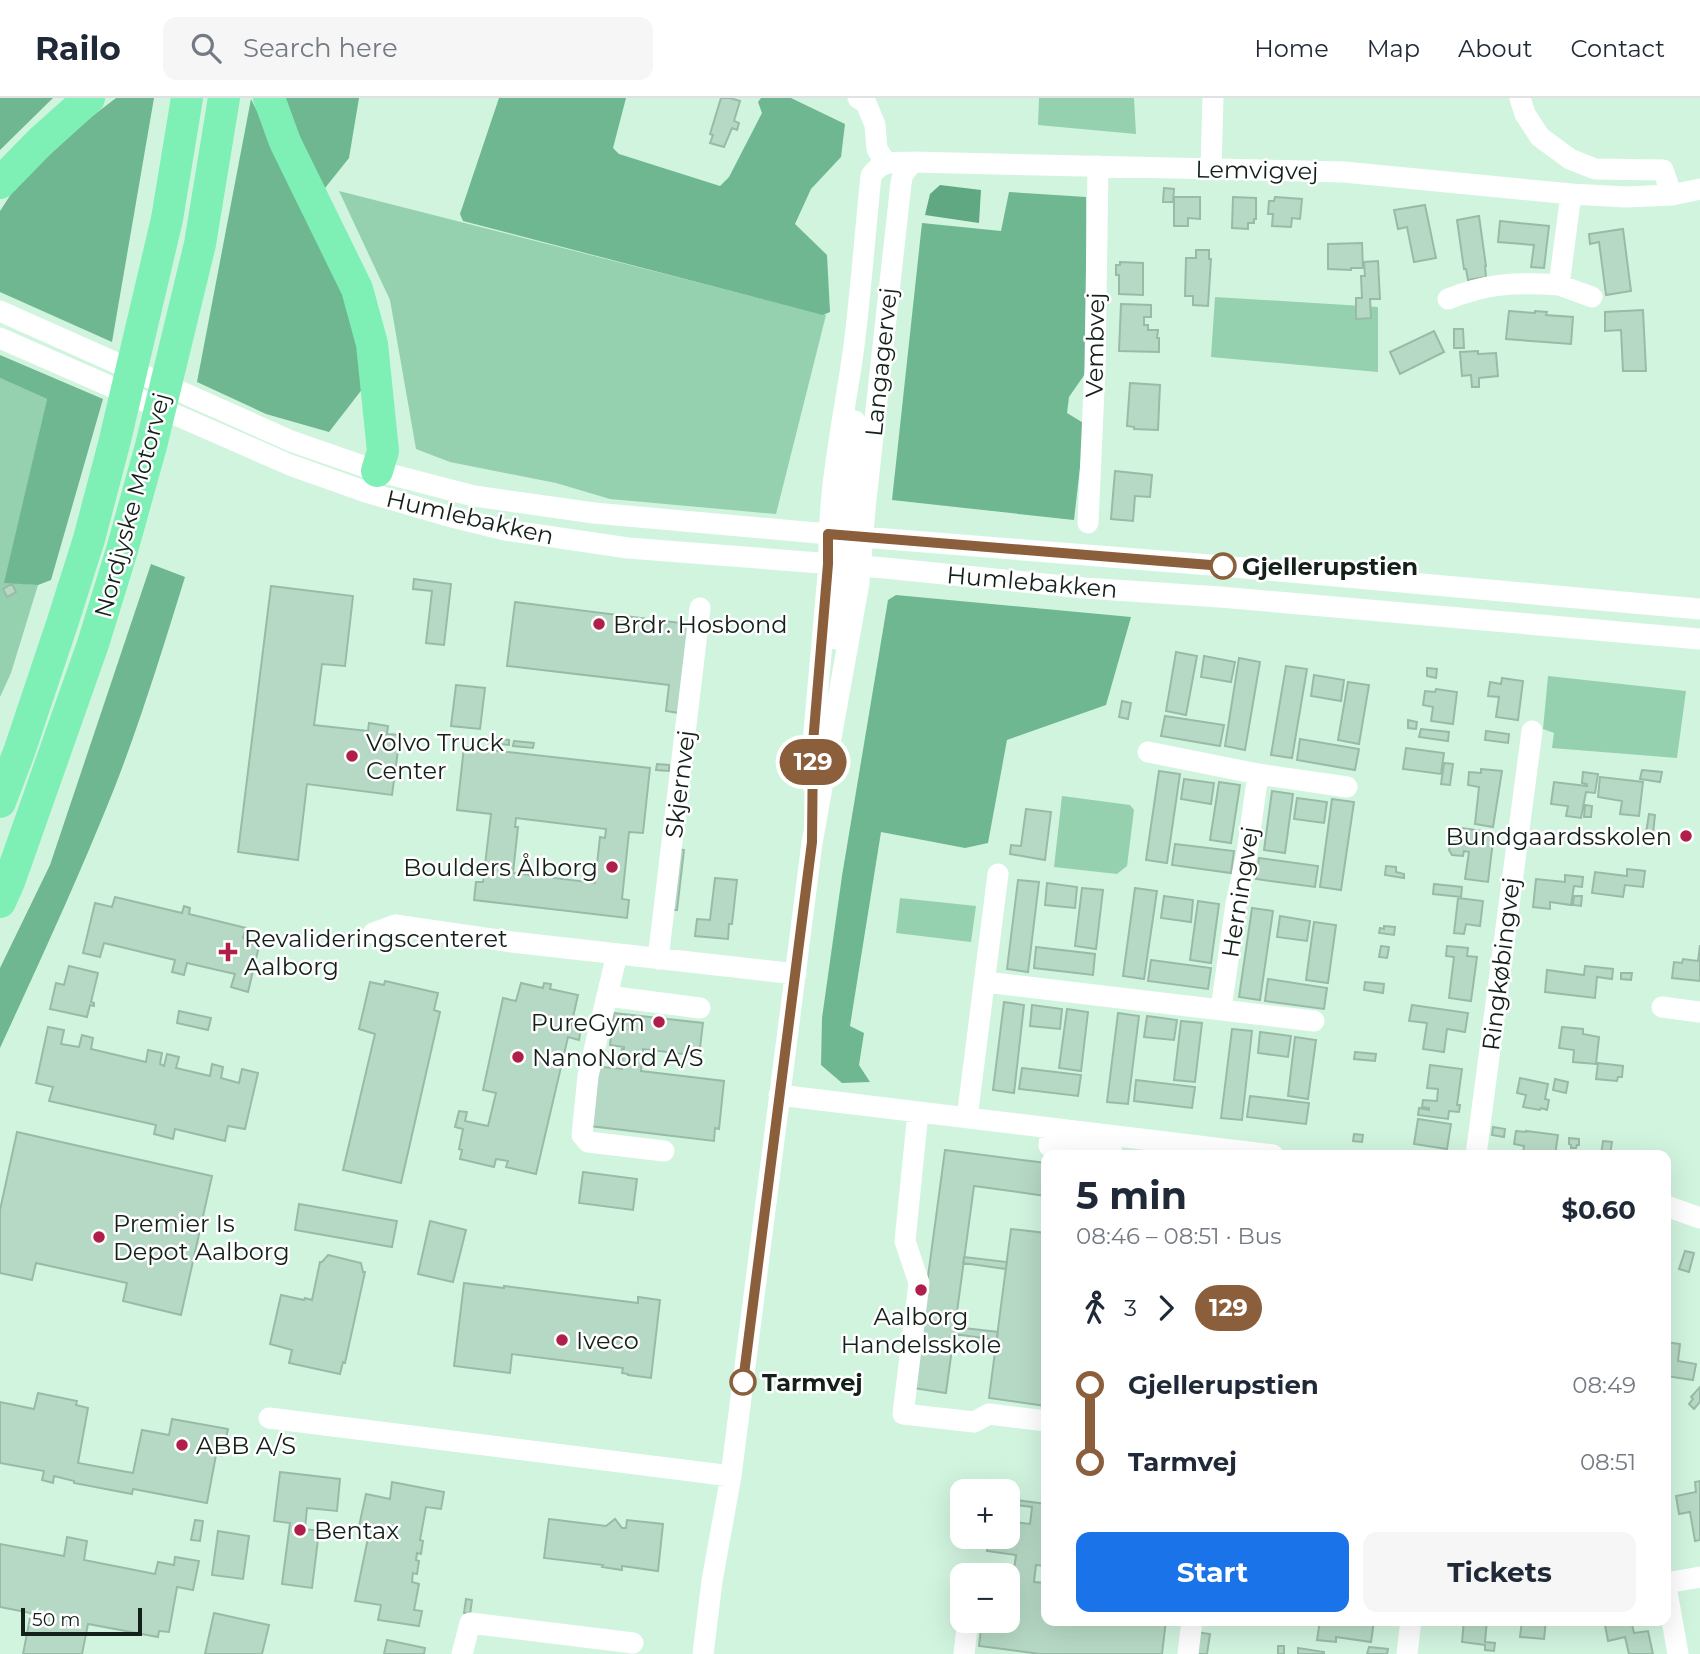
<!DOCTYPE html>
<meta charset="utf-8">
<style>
:root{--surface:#fff;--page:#f6f6f7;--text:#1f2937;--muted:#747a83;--line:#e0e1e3;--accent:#1a73e8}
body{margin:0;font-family:Montserrat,sans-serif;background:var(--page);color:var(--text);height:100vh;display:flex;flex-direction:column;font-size:26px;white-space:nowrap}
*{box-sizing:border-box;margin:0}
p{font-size:23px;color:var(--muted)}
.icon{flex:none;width:38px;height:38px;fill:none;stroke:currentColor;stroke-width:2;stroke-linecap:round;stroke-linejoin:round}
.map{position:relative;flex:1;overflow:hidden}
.drawer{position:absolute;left:1041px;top:1052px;width:630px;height:476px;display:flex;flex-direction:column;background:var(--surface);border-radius:14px;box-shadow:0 7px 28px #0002}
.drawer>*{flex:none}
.badge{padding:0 14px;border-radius:23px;font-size:24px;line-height:46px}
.controls{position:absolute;left:950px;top:1381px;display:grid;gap:14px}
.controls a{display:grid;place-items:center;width:70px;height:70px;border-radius:14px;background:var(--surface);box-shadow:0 7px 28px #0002;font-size:35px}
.scale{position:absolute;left:21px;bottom:18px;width:121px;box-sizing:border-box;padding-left:7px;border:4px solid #14211a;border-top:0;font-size:19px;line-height:24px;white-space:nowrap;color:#14211a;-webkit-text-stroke:5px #fff;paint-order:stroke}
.map>.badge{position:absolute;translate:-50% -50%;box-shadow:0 0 0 4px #fff}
.legs{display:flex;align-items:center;gap:10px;height:77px;padding:0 35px;font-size:23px}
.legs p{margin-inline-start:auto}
.overview{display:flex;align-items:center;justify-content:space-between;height:119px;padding:0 35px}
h1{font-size:38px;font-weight:700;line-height:52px}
.action{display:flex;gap:14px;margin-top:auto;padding:14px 35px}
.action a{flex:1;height:80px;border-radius:14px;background:var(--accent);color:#fff;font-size:28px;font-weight:700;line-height:80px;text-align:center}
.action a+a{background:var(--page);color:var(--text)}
ul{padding:0 35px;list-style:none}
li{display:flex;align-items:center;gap:24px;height:77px;font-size:26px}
li i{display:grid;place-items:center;width:10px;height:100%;margin:0 9px;background:currentColor}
li i::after{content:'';width:18px;height:18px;margin:-9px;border:5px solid;border-radius:50%;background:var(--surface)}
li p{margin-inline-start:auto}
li:first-child i{background:linear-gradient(#0000 50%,currentColor 0)}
li:last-child i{background:linear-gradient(currentColor 50%,#0000 0)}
header{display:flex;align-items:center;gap:42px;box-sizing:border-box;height:98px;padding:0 35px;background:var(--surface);border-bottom:2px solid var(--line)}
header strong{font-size:33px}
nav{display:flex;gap:38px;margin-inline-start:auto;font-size:24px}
.search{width:490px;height:63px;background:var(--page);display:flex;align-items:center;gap:18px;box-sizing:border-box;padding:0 24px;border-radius:14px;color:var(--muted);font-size:26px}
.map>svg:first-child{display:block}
</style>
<header>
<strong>Railo</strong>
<div class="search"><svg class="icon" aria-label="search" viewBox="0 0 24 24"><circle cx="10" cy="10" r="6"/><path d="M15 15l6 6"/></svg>Search here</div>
<nav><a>Home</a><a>Map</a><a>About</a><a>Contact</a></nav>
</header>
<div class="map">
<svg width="1700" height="1556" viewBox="0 0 1700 1556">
<rect width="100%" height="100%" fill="#d1f4df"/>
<!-- green -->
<path fill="#95d0af" d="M1039 0H1134L1136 36 1038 27Z
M339 93 826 217 776 416 610 401 556 385 450 364 416 351 390 202Z
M1215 199 1378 209V274L1211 259Z
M0 280 47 301 5 484 38 487 11 575 0 599Z
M1548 578 1686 593 1677 660 1552 650 1554 635 1543 631Z
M1062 698 1130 707 1134 712 1127 768 1117 776 1054 769Z
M900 800 976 808 971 844 896 835Z"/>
<!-- forest -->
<path fill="#6eb790" d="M0 0H53L0 52Z
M116 0H154L112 244 0 194V113L17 87 86 23Z
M282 0H359L349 60 325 90 302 48Z
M499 0H626L613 50 619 56 720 88 729 79 762 15 758 4 761 0H791L845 26 841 59 811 91 795 126 827 157 830 214 823 217 463 123 460 116Z
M251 1 337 173 367 285 329 334 266 316 197 284Z
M1009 94 1086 99 1087 273 1069 299 1067 315 1085 326 1074 422 892 402 922 125 1001 133Z
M0 257 103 301 51 482 38 487 4 485 47 301 0 280Z
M151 466 185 479C163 550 141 622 114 691 79 779 39 865 0 950V870L50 767Z
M896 497 1131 519 1106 607 1007 642 988 745 965 750 881 734 850 928 864 935 859 967 870 984 842 985 821 967 822 920 842 778 888 502Z"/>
<!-- water -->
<path fill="#5fa882" d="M940 87 981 92 979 125 925 117 930 96Z"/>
<!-- building -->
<path fill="#b6d9c5" stroke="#99baa7" stroke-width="2" fill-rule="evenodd" d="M721 0H730L740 3 734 23 739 25 737 32 732 30 724 49 710 45 713 37 710 36Z
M1164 90 1174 91 1173 104H1163Z
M1174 99H1200V121L1188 120V128H1174Z
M1233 99 1256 100V121H1254V125H1248V131L1232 130Z
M1275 99 1302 101 1300 121 1292 120 1291 129 1272 128 1273 116H1268L1269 103H1274Z
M1425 107 1436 160 1414 164 1407 129 1398 131 1394 112Z
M1479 118 1486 168H1485L1486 179 1468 182 1466 171H1464L1457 122Z
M1500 123 1549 128 1544 170 1531 169 1534 147 1498 144Z
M1623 131 1631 193 1606 197 1599 144 1590 146 1589 136Z
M1362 145 1363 170H1351V172L1328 171V146Z
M1196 152H1209V161H1211L1208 208 1193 207V198H1185L1186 160H1196Z
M1378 163 1380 201H1370L1371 220 1356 221V200H1362L1361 178H1365L1364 164Z
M1120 164 1143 165V197L1119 196V177H1116V167H1120Z
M1121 206 1151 207V219H1144V227H1148V232H1158L1157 240H1159V254L1119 253Z
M1643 212 1646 273H1623L1621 232 1605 233V214Z
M1509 213 1535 215V213L1547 214 1546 217 1573 219 1571 246 1506 241Z
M1454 231H1463L1464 250H1454Z
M1434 233 1444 254 1400 276 1390 254Z
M1478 253V256L1496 255 1498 278 1479 280V289H1472L1471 277 1462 278 1460 254Z
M1130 285 1160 287 1158 332 1134 331V329L1127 328Z
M1115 373 1152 377 1150 399 1135 398 1133 423 1111 421Z
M414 481 451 486 444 547 426 545 432 493 413 491Z
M12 486 16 494 7 499 3 491Z
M271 488 353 498 345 568 322 566 314 627 368 633 369 625 388 628 387 636 400 637 392 697 307 686 298 762 238 754Z
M515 504 689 526 679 615 666 613 669 587 507 568Z
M1176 554 1197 558 1186 617 1166 613Z
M1204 558 1235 564 1231 584 1201 579Z
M1239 560 1260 564 1245 652 1225 648Z
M1286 568 1307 571 1292 660 1271 657Z
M1427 570 1437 571 1436 580 1427 578Z
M1314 577 1344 582 1341 603 1311 598Z
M1502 580 1523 583 1518 622 1496 619 1499 599 1488 598 1490 584 1501 586Z
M1348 584 1369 587 1359 646 1338 642Z
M456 587 485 590 480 631 451 628Z
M1436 591 1457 594 1453 626 1431 623 1433 609 1423 607 1425 593 1435 594Z
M1122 603 1131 605 1128 621 1119 619Z
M1165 618 1224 627 1220 648 1161 638Z
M1408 622 1417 624 1416 631 1408 630Z
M1421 631 1449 634 1448 643 1419 639Z
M1486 633 1509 636 1508 645 1485 642Z
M489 640 509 642V647L488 645Z
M1300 641 1359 651 1355 672 1297 662Z
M514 643 534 645 533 650 513 648Z
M464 649 650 670 643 735 629 734 622 801 629 802 627 820 474 802 476 784H483L491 716 457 712ZM516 720 606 731 605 740 600 739 595 785 513 775 518 729H515Z
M1406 650 1444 655 1441 676 1403 671Z
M1444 665 1453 666 1450 687 1441 686Z
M657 666 669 667V673L656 672Z
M1481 671 1502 673 1493 729 1475 726 1479 689 1468 687 1469 674 1481 675Z
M1642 672 1662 674 1660 684 1640 681Z
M1159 673 1180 676 1167 765 1146 762Z
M1583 674 1598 676 1595 695 1586 694 1581 720 1566 718 1568 708 1551 706 1554 684 1587 688V686L1582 685Z
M1600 679 1643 684 1639 718 1620 716 1622 703 1598 699Z
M1184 681 1214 685 1211 706 1181 701Z
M1219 684 1240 687 1231 745 1210 742Z
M1272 693 1293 696 1285 755 1264 752Z
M1297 700 1327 704 1324 725 1294 721Z
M1332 701 1354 704 1341 792 1320 789Z
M1585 707 1592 708 1591 719H1584Z
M1026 711 1051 714 1045 762 1010 756 1011 747 1021 748Z
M1649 716 1655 717 1653 735H1646Z
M1461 730 1491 734 1490 743H1493L1488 784 1465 781 1469 754 1464 753 1463 758 1452 757 1449 752 1450 746 1454 743 1458 744Z
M1175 746 1234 753 1231 775 1172 767Z
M678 751 684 752 677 812H671Z
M1259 760 1318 768 1315 789 1256 781Z
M1386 768 1396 769V774L1404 776V780L1385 777Z
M1627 771 1645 773 1643 789 1625 787 1623 799 1592 795 1595 774 1627 778Z
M1565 777 1583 779 1582 789 1574 788 1571 807 1550 804V811L1533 809 1536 781 1565 784Z
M715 780 737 782 732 826H729L728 841 695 838 697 821 710 822Z
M1018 782 1039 784 1028 874 1007 871Z
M1047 785 1077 789 1075 810 1045 807Z
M1434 786 1462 789 1461 799 1433 796Z
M1082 790 1103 792 1096 851 1075 848Z
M1135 790 1157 793 1144 881 1123 878Z
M1164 798 1193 802 1191 824 1161 820Z
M1574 798H1582L1581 808 1573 807Z
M115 799 182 815 184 808 190 810 189 816 246 830 243 840 260 844 248 894 231 889 235 876 187 865 184 877 172 874 175 862 104 845 100 859 83 855 95 805 112 809Z
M1458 800 1483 803 1480 828 1466 826 1464 836 1454 835Z
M1198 803 1219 806 1211 865 1190 862Z
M1252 810 1273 813 1260 902 1239 899Z
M1280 818 1310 823 1307 843 1277 839Z
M1314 824 1336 827 1328 885 1306 882Z
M1384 828 1395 829 1394 837 1379 835 1380 830 1384 831Z
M1700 847V883L1672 880 1674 864 1682 865 1683 861 1698 863Z
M1381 848 1389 849 1387 860 1379 859Z
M1447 848 1468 850 1467 858 1477 859 1471 903 1449 900 1454 859 1446 858Z
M1036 849 1095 856 1093 877 1034 870Z
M1151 862 1211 870 1208 891 1148 883Z
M69 868 98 875 91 904 94 905V908L90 907 87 919 50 911 56 885 64 887Z
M1585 868 1613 871 1612 881 1597 879 1595 900 1545 894 1547 872 1584 877Z
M1621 875H1632L1631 882 1621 881Z
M1268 881 1327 890 1324 911 1265 903Z
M385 883 438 895 434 912 440 914 401 1085 343 1072 375 936 359 931 370 884 384 887Z
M1365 884 1384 886 1383 895 1364 892Z
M521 885 543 890 544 885 551 886 550 891 578 897 571 928 581 930 579 942 568 939 536 1076 506 1069 508 1063 496 1061 494 1069 460 1061 462 1052 459 1051 463 1031 455 1029 459 1013 467 1014 465 1023 488 1028 496 995 483 992 503 900 516 903Z
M1004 904 1024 907 1014 995 993 992Z
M1032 907 1062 911 1060 931 1030 928Z
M1412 907 1468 915 1465 934 1447 931 1444 954 1423 951 1427 925 1409 923Z
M1067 911 1088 914 1081 973 1059 970Z
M179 913 211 920 208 932 177 925Z
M614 915 703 925 699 958 643 951 641 973 724 983 719 1031 715 1030 714 1043 590 1028 593 968 622 971 623 956H621L622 950 624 951V949L610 947Z
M1118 915 1139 918 1128 1006 1107 1004Z
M1147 918 1177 922 1174 942 1144 939Z
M1181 923 1202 925 1195 984 1174 982Z
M48 929 64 932 61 946 79 949 82 937 93 940 91 951 146 964 148 952 162 955 160 966 164 968 167 956 179 959 176 970 210 978 212 966 223 969 221 980 239 985 242 971 258 975 245 1031 228 1028 225 1043 175 1031 173 1041 154 1036 156 1027 49 1003 53 989 36 985Z
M1562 929 1583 931V936L1599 939 1596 966 1573 964 1574 952 1559 950Z
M1232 931 1252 933 1242 1022 1221 1020Z
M1260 934 1291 938 1288 959 1258 955Z
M1295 939 1316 942 1308 1001 1288 998Z
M1355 954 1376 956 1375 963 1354 961Z
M1598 965 1623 968 1622 979H1618L1617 983 1596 981Z
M1430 967 1462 971 1457 1007H1460L1459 1014 1449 1013 1448 1021 1418 1017 1419 1010 1429 1012V1010L1422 1009 1423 1002 1437 1003 1438 991 1427 990Z
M1022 970 1081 977 1078 998 1019 991Z
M1520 980 1548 986 1545 1001 1549 1002 1547 1012 1541 1010 1540 1012 1523 1009 1526 997 1517 995Z
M1555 981 1568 984 1566 995 1553 992Z
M1136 982 1195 989 1192 1010 1134 1003Z
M1250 998 1309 1005 1306 1026 1247 1019Z
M1418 1021 1451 1026 1447 1051 1414 1046Z
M1493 1029 1505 1031 1504 1039 1492 1037Z
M1516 1033 1526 1034V1033L1558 1037 1555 1057H1523L1524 1048 1514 1046Z
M17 1034 212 1078 181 1217 123 1203 127 1185 36 1165 32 1182 0 1175V1112Z
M1354 1036 1363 1037 1362 1044 1353 1043Z
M1569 1040 1579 1041V1047H1577L1576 1050H1571V1047L1569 1046Z
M1603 1043 1612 1044 1610 1057H1601Z
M945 1052 1046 1065V1098L974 1088 946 1295 913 1290Z
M583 1074 637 1081 633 1112 579 1105Z
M299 1106 397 1123 392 1149 295 1132Z
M430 1123 466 1132 453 1184 418 1176Z
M1011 1131 1046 1135V1308L989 1300Z
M1685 1153 1694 1155 1689 1174 1679 1171Z
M328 1157 361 1165 363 1174H365L345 1265 343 1264 340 1276 289 1265 292 1252 270 1246 281 1197 304 1202 305 1200 312 1202 320 1164H322Z
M964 1159 1007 1164 1006 1171 963 1165Z
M464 1185 504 1190V1188L638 1205V1199L660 1202 651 1280 628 1277V1276L622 1275 623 1270 512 1256 510 1275 454 1268Z
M955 1229 998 1234 997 1242 954 1236Z
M1666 1244 1680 1246 1678 1263 1696 1266 1693 1282 1666 1278Z
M1700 1289V1304L1694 1311 1689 1306 1693 1301 1691 1299Z
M38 1295 77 1303 76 1307 88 1310 78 1365 133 1375 142 1332 169 1337 172 1321 228 1331 222 1358 216 1357 207 1405 133 1391 132 1396 74 1385V1383L54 1378 53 1385 42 1382 44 1373 0 1365V1304L34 1311Z
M280 1374 340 1381 337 1413 307 1410 305 1431 319 1433 312 1490 282 1486 290 1425 274 1423Z
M1700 1383V1442L1695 1443 1690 1414 1679 1416 1676 1398 1696 1394 1695 1384Z
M392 1384 444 1394 441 1411 426 1409 420 1442 423 1443 421 1456 417 1455 416 1462 419 1463 417 1476 413 1475 412 1484 419 1486 414 1512 422 1513 419 1528 378 1522 381 1507 355 1503 369 1435 358 1433 366 1396 390 1401Z
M1008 1401 1046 1406V1468L1036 1467 1034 1484 1046 1485V1522H1166L1162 1556H1040L979 1548 982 1522H1008V1492L1011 1493 1016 1457 987 1453 989 1438H1008ZM1015 1407 1032 1409 1030 1426 1013 1424Z
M549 1421 606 1428 615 1421 622 1430H626L627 1422 663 1426 658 1473 622 1468V1472L602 1469 603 1467 544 1460Z
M195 1422 203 1423 200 1443 191 1442Z
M218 1433 249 1438 243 1481 212 1477Z
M67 1439 87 1443 84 1462 155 1476 158 1464 174 1467 175 1459 199 1463 193 1492 177 1489 169 1534 159 1533 158 1539 88 1526 82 1556H23L31 1515 0 1509V1446L64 1458Z
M466 1501 472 1502 470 1516 464 1515Z
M214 1515 269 1527 262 1556H205Z
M1320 1522 1374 1523 1371 1544 1336 1539V1544L1317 1542Z
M1464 1522H1487L1485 1544 1495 1545 1494 1553 1485 1552V1547L1462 1544Z
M1522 1522H1546L1544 1541 1520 1539Z
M1631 1522 1634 1535 1648 1533 1653 1556H1629L1625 1539 1608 1543 1605 1527Z
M1196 1534 1210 1536 1207 1556H1193Z
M387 1542 425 1550 424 1556H384Z
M1278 1548H1284V1556H1278Z
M1369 1549 1388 1551 1387 1556H1367Z
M1298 1550 1324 1554V1556H1298Z"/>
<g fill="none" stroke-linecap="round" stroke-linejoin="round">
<!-- minor -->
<path stroke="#fff" stroke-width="21" d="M858 0 866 5 875 27 877 51 886 65
M1520 0 1525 16 1540 39 1570 61 1595 71 1663 72 1672 97
M1211 71 1213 0
M1559 187 1592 199
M1448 201C1488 185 1517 184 1559 187L1571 96
M0 213 291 343 377 373 474 398 594 415 862 439 1223 468 1700 511
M0 240 290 367 369 395 448 418 505 432 628 450 885 470 1084 490 1220 499 1700 541
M1088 425 1095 269 1098 68
M850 449 844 438 855 323
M836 541 844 467 838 456
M1148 654 1258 676 1347 689
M812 686 813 645 829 466C827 392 844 321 854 248 861 192 865 135 871 78 882 61 894 65 913 64L1344 74 1571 96 1626 99 1672 97 1700 91
M373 835 395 827 512 844 796 876
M617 856 588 978 582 1037 588 1044 664 1053
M658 861 700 510
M985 884 1314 923
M607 898 700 910
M1662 909 1700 914
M1221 911 1236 806 1247 755 1258 676
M779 997 1273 1057
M918 1014 905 1143 919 1185 903 1316 974 1324 989 1316 1046 1323
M967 1020 998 776
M1051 1030 1049 1048 1113 1056
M1476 1057 1532 633
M1666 1108 1700 1120
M269 1320 731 1378
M1666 1485 1700 1479
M1666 1488 1678 1556
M462 1556 470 1525 633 1545
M703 1556 712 1483 731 1378 812 745 859 485 865 411 901 85 903 76 913 64
M964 1556 968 1522
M1188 1556 1192 1522
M1407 1556 1411 1522"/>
<!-- highway -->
<path stroke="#7eefb5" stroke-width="32" d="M269 0 285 44 357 191 372 246 383 353 377 373
M0 85 41 43 89 0
M0 704 19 654 62 526 89 441 114 346 167 121 187 0
M0 804 9 784 93 546 122 452 151 348 200 146 224 0"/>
</g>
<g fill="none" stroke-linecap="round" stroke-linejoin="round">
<defs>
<path id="line-1" d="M743 1284 812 744 813 645 828 466V436L1223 468"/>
</defs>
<!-- line-1 casing -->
<use href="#line-1" stroke="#fff" stroke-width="16"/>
<!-- line-1 -->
<use href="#line-1" stroke="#8b5e3c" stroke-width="10"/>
</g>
<!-- markers -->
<g fill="#fff" stroke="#8b5e3c" stroke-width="3.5">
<circle cx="1223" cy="468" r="12"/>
<circle cx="743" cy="1284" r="12"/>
</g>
<g fill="#b01e4c" stroke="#fff" stroke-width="2.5">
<circle cx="599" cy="526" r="7"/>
<circle cx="352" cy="658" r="7"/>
<circle cx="1686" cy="738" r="7"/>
<circle cx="612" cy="769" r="7"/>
<path d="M224.5 843.5h7v7h7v7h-7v7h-7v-7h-7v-7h7z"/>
<circle cx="659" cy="924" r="7"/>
<circle cx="518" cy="959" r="7"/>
<circle cx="99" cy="1139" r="7"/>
<circle cx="921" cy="1192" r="7"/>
<circle cx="562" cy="1242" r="7"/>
<circle cx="182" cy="1347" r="7"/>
<circle cx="300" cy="1432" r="7"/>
</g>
<g text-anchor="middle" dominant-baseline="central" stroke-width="5" stroke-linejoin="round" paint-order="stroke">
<!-- street labels -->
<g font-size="24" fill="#14211a" stroke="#fff">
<text transform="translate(1257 72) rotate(1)">Lemvigvej</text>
<text transform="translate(1095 247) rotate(-89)">Vembvej</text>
<text transform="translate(881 264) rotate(-84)">Langagervej</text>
<text transform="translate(132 407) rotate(-75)">Nordjyske Motorvej</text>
<text transform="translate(470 419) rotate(13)">Humlebakken</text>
<text transform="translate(1032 484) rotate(5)">Humlebakken</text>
<text transform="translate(680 686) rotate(-83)">Skjernvej</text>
<text transform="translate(1240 794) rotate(-81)">Herningvej</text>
<text transform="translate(1501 866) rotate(-83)">Ringkøbingvej</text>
</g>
<!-- stop labels -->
<g font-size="24" font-weight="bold" fill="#14211a" stroke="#fff" text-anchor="start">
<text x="1242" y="468">Gjellerupstien</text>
<text x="762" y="1284">Tarmvej</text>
</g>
<!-- poi labels -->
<g font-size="24" fill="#14211a" stroke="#fff" text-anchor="start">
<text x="613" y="526">Brdr. Hosbond</text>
<text x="366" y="644">Volvo Truck<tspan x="366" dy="28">Center</tspan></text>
<text x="1672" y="738" text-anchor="end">Bundgaardsskolen</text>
<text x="598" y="769" text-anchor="end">Boulders Ålborg</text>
<text x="244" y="840">Revalideringscenteret<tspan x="244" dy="28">Aalborg</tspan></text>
<text x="645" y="924" text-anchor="end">PureGym</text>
<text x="532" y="959">NanoNord A/S</text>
<text x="113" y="1125">Premier Is<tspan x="113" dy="28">Depot Aalborg</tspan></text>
<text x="921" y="1218" text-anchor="middle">Aalborg<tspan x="921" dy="28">Handelsskole</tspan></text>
<text x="576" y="1242">Iveco</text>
<text x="196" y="1347">ABB A/S</text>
<text x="314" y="1432">Bentax</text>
</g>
</g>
</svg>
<div class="controls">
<a>+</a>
<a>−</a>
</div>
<div class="scale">50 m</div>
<b class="badge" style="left:813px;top:664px;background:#8b5e3c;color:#fff">129</b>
<section class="drawer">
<div class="overview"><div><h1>5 min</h1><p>08:46 – 08:51 · Bus</p></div><b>$0.60</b></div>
<div class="legs"><svg class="icon" aria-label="walk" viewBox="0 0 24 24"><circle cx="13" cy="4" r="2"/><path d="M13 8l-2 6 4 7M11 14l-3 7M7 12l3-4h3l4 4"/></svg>3<svg class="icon" aria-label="forward" viewBox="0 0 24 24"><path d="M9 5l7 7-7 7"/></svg><b class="badge" style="background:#8b5e3c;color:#fff">129</b></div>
<ul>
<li><i style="color:#8b5e3c"></i><b>Gjellerupstien</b><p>08:49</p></li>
<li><i style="color:#8b5e3c"></i><b>Tarmvej</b><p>08:51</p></li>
</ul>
<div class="action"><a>Start</a><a>Tickets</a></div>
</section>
</div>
